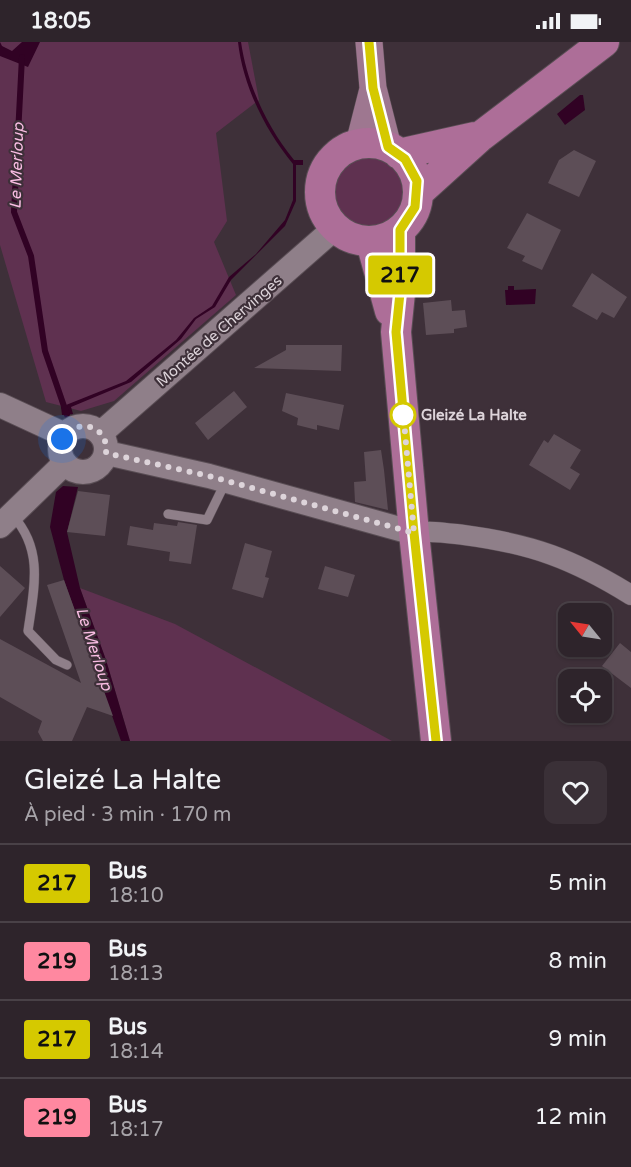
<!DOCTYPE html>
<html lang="fr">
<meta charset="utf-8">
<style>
:root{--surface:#2e242b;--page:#3a3037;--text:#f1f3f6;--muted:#a7a4a9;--line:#494147}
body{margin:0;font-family:"Varela Round",sans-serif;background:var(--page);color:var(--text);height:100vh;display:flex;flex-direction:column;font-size:22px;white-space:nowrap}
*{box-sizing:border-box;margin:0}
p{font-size:20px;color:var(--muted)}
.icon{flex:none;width:33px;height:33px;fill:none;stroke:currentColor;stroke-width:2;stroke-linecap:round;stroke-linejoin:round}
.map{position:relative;height:699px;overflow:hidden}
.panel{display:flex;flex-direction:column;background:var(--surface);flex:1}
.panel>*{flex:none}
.badge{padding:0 12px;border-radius:4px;font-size:21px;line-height:39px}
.needle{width:39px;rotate:300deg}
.tools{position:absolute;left:558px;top:561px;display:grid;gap:12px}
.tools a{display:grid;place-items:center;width:54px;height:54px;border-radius:12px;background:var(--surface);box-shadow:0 2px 4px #0004,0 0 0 2px var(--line);font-size:30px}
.you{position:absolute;width:30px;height:30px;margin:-15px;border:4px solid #fff;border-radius:50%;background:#1a73e8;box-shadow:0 0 0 9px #1a73e833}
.map>.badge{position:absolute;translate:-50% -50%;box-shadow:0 0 0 3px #fff}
.round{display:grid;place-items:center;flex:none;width:63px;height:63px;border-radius:12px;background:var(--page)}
.summary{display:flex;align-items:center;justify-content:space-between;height:102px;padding:0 24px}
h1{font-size:28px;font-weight:600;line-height:45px}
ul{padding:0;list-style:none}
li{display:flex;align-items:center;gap:18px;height:78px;padding:0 24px;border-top:2px solid var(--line)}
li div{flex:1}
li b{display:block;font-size:22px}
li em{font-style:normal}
li .badge{min-width:66px;font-weight:700;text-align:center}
.status{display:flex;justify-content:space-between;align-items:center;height:42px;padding:0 30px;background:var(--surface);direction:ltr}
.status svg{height:16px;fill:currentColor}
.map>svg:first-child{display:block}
</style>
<div class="status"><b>18:05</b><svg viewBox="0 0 49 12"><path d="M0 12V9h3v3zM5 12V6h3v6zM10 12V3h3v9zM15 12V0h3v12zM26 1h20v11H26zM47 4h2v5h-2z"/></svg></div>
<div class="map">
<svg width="631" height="699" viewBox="0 0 631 699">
<rect width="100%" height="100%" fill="#3e3039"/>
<!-- green -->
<path fill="#5f3150" d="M0 0H248L259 58 216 91 227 179 214 200 236 253 114 359 81 369 46 360 0 203Z
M334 150a35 35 0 1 1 70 0a35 35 0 1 1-70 0Z
M80 546 175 582 392 699H130L106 618Z"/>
<!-- water -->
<path fill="#310224" d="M0 0 2 4 12 9 22 0H40L28 25 0 14Z
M238 0H241C247 42 267 85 294 118H303V123H296V159L285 184 231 238 215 265 196 277 181 297 131 340 71 365 73 372 62 373 61 365 126 339 176 298 194 276 212 264 229 235 256 212 285 178 293 158V122C265 88 243 44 238 0Z
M580 53H583L585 68 565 83 557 72Z
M508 244H514V248L536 247 535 262 506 263 505 248H508Z
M63 444 78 445 67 490 80 546 106 618 130 699H121L64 538 50 485 56 450Z"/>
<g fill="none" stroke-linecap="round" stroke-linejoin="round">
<!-- stream -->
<path stroke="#310224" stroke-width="6" d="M22 15 14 170 31 214 45 309 67 373"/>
</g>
<!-- building -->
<path fill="#5d4e57" d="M574 108 596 119 579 155 548 141 559 118Z
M527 171 561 188 542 228 522 219 525 214 507 206Z
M592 231 627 255 614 276 602 270 597 278 572 264Z
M451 258 452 269 465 268 467 285 454 287V291L426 293 423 261Z
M286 303H342L341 329 254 326 286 308Z
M234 349 247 365 208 398 195 381Z
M286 351 344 363 339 388 317 383V388L297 383 298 376 282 369Z
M554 392 581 408 570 426 580 432 570 448 529 423 544 398 548 401Z
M381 408 384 428 388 468 355 460 354 440 366 439 364 410Z
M78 449 110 453 105 494 67 490Z
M178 480 197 483 191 522 169 519 170 510 127 503 130 484 153 488 154 481 177 484Z
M245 501 272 509 265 535 269 536 263 556 232 547Z
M0 524 25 546 0 575Z
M325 524 355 533 348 555 318 547Z
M64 538 113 674 87 665 72 699H43L38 690 42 679 0 655V597L81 641 47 543Z
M620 601 631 610V646L602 624Z"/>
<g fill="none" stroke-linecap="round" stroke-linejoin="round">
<defs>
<path id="service" d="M168 472 207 478 226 439
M13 474C44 508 34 547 28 589L56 618 67 623"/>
<path id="minor" d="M414 491C431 488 447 491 464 493 532 502 573 517 631 553"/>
<path id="tertiary" d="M0 363 65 393
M60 407a23 23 0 1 1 46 0a23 23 0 1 1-46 0Z
M101 391 335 186
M107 411 209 434 414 491
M0 484 65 421"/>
<path id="secondary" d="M369 0 373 46 388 105
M359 102 373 47"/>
<path id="primary" d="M320 150a49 49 0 1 1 98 0a49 49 0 1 1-98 0Z
M399 112 475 95
M418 151 481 94 604 0
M400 188V251L396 290 414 491 436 699
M371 200 390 269"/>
</defs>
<!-- service casing -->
<use href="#service" stroke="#594d54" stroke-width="10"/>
<!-- minor casing -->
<use href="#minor" stroke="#594d54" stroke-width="21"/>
<!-- tertiary casing -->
<use href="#tertiary" stroke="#594d54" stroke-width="26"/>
<!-- secondary casing -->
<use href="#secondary" stroke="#594d54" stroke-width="28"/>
<!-- primary casing -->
<use href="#primary" stroke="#594d54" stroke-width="32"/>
<!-- service -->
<use href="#service" stroke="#8f7f89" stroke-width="9"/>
<!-- minor -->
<use href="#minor" stroke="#8f7f89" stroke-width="20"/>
<!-- tertiary -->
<use href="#tertiary" stroke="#8f7f89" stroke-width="24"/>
<!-- secondary -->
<use href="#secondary" stroke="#9e7790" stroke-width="27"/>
<!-- primary -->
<use href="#primary" stroke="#ad6e98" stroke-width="30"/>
</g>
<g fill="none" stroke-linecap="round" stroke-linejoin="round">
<defs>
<path id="line" d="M369 0 373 46 388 105 405 117 417 139 415 165 400 188V251L396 290 414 491 436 699"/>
</defs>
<!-- line casing -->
<use href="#line" stroke="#fff" stroke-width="14"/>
<!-- line -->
<use href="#line" stroke="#d5c900" stroke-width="9"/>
<!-- walk -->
<path stroke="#ddd4da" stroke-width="6" stroke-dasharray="0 10.8" d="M62 397C77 375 109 383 106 411L209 434 414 491 403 368V373"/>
</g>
<!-- markers -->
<circle fill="#fff" stroke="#d5c900" stroke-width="3" cx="403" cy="373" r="12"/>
<g text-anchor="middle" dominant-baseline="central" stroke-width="4.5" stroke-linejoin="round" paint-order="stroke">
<!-- street labels -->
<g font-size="15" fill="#ddd4da" stroke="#3e3039">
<text transform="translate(219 289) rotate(-41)">Montée de Chervinges</text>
</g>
<!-- stop labels -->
<g font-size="15" font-weight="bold" fill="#ddd4da" stroke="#3e3039" text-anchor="start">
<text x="421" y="373">Gleizé La Halte</text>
</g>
<!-- water labels -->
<g font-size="16" font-style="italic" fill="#f9bde3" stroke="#3e3039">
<text transform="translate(17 124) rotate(-88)">Le Merloup</text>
<text transform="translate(94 607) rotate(72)">Le Merloup</text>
</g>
</g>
</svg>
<div class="tools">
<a><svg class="needle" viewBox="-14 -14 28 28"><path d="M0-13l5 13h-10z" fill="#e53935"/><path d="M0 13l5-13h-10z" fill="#a7a4a9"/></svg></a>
<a><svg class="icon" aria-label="locate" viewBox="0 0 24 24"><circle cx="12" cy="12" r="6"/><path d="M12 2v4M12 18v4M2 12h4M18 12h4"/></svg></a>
</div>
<div class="you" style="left:62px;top:397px"></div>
<b class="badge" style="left:400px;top:233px;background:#d5c900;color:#111">217</b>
</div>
<section class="panel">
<div class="summary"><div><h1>Gleizé La Halte</h1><p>À pied · 3 min · 170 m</p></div><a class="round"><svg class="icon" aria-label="heart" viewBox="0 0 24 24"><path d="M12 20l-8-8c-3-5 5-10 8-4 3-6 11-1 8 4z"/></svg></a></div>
<ul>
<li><span class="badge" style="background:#d5c900;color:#111">217</span><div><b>Bus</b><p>18:10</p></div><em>5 min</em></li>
<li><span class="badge" style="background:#ff88a0;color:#111">219</span><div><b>Bus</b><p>18:13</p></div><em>8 min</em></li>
<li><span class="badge" style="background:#d5c900;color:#111">217</span><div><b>Bus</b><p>18:14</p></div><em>9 min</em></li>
<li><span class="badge" style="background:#ff88a0;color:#111">219</span><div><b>Bus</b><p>18:17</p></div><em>12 min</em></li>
</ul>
</section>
